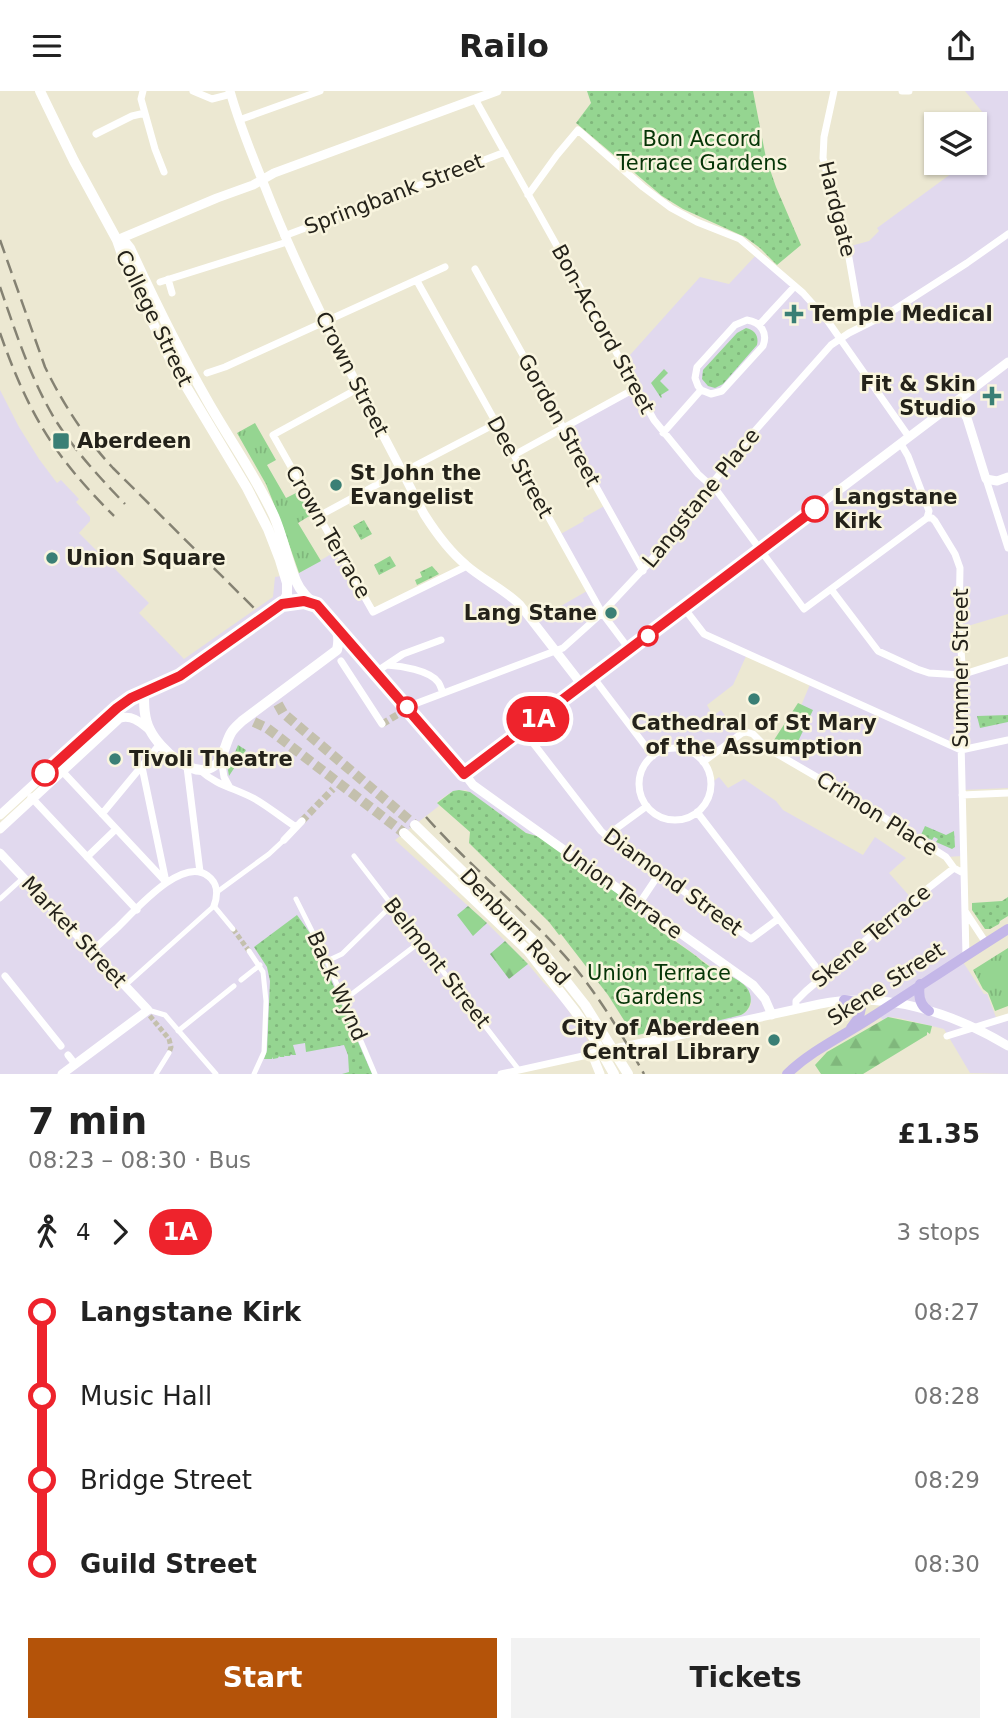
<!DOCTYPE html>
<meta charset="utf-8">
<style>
:root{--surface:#fff;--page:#f2f2f2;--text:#222;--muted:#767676;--accent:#b45309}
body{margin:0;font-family:"DejaVu Sans",sans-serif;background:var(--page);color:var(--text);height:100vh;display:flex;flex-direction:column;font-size:26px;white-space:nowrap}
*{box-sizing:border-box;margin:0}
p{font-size:23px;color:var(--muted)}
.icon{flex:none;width:38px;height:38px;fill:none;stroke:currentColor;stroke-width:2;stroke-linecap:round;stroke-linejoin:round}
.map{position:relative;height:983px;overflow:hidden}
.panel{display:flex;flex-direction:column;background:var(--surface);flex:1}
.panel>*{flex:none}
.badge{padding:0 14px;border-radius:23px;font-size:24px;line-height:46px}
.tools{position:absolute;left:924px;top:21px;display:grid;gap:14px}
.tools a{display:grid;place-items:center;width:63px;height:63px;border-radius:0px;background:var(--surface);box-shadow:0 2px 5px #0004;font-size:35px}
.map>.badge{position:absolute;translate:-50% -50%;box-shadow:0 0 0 4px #fff}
.legs{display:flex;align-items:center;gap:10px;height:77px;padding:0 28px;font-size:23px}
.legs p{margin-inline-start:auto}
.head{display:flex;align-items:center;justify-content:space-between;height:119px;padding:0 28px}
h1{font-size:38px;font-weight:700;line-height:52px}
.primary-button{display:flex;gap:14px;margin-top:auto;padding:14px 28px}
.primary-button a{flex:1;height:80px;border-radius:0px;background:var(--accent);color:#fff;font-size:28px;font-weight:700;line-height:80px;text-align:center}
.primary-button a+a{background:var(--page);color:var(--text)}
ul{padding:0 28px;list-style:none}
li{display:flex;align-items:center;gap:24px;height:84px;font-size:26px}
li i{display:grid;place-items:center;width:10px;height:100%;margin:0 9px;background:currentColor}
li i::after{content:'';width:18px;height:18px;margin:-9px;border:5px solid;border-radius:50%;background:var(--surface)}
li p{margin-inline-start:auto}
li:first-child i{background:linear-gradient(#0000 50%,currentColor 0)}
li:last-child i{background:linear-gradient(currentColor 50%,#0000 0)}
header{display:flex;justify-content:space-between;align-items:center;height:91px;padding:0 28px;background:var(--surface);font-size:32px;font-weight:700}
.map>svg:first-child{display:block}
</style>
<header><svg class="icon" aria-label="menu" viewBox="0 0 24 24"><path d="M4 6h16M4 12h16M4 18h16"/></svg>Railo<svg class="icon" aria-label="share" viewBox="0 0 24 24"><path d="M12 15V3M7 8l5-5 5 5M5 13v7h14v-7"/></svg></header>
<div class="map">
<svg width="1008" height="983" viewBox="0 0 1008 983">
<defs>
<pattern id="grass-tufts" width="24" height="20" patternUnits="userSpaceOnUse" patternTransform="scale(1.75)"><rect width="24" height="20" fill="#95d591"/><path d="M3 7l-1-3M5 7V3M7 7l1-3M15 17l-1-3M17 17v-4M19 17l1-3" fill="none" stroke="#80b77c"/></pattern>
<pattern id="forest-firs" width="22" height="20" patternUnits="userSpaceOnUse" patternTransform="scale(1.75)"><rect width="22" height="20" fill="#95d591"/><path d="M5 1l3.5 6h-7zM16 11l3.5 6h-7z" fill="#80b77c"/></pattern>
<pattern id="park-dots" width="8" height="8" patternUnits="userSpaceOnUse" patternTransform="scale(1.75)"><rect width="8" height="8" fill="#95d591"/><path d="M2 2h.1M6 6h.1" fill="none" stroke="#80b77c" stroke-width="1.8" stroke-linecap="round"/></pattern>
</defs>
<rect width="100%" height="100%" fill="#ece8d2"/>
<!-- commercial -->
<path fill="#e1d9ee" d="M965 0H1008V523L961 537 963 584 1008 570V697L962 699 963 765 946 766 788 669 792 662 795 629 811 591 747 563 733 594 707 614 713 625 721 619 739 644 704 671 710 682 711 692 719 686 728 697 744 688 776 710 783 719 863 764 875 746 906 767 889 782 913 809 950 779 963 782 966 865 961 868 984 903H987L997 929 1008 926V983L970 982 944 938 899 927 888 926 883 929 877 923 893 911 854 908 656 945 743 923 748 919 751 913 748 899 744 894 726 881 713 877 641 824 633 814 540 746 526 742 466 699 451 701 437 711 439 715 395 749 487 832 528 873 543 891 562 910 596 962 501 983H0V743L64 683 53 671 0 719V299L19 336 39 368 57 392 61 389 79 408 76 411 90 426V430L79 442 149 512 139 522 184 568 273 506 275 486 299 482 338 459 373 521 467 475 512 506 533 531 587 500 557 445 584 430 583 427 606 414 564 337 635 297 621 270 625 269 630 264 700 186 729 193 758 162 794 196 839 248 861 236 847 156 869 150 879 140 877 137 959 77 955 72H975L974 33 984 23Z"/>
<!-- grass -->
<path fill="url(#grass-tufts)" d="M664 278 668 282 660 290 669 299 661 304 662 306 661 307 651 292Z
M255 332 276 369 267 374 286 407 298 401 311 424 298 432 321 470 299 482 283 436 266 393 237 342Z
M798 612 813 619 792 663 783 652 774 649Z
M238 654 246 659 229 685 228 679Z
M1008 857V915L995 920 988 902 983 898 973 879Z"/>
<!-- forest -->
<path fill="url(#forest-firs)" d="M468 815 487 832 473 845 457 824Z
M505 850 528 873 509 888 490 863Z
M888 926 932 935 930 943 927 941V944L863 983H821L815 974 827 961Z"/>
<!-- park -->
<path fill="url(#park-dots)" d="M587 0H753L766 67 776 96 801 154 777 174 760 157 745 146 683 118 662 105 576 32 591 12Z
M746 237C755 239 759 245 757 254L723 293 715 297 708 295 702 288 703 279 737 242Z
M364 429 372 443 361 449 353 435Z
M390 465 396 475 379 484 374 474Z
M432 475 439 483 417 494 415 489 422 486 420 481Z
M1008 624V631L980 637 977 625Z
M459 699 470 701 526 742 540 746 633 814C647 834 672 847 692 862 699 867 706 874 714 878 725 883 739 887 747 897 754 907 751 919 741 924L656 945 654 940 634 945 608 904 561 843 559 844 549 831 469 752 470 741 437 712 453 700Z
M925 735 946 744 954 740 955 756 952 758 936 751 938 748 934 746 932 749 921 744Z
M1008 806V825L1000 830 999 833 990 838H985L972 819V812L1002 810Z
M297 824 312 845 372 983H342L349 981 348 964 344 954 306 961 305 952 293 954 296 964H292L291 963 290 965H285V964L284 966H280L279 965 278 967 273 968V966L272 968H264L267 959 270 890 267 876 254 856Z"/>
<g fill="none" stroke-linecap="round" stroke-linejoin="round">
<!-- pedestrian-tunnel -->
<path stroke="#c4c0ad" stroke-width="5" stroke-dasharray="5 2.5" stroke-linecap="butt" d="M233 838 249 860
M145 919 169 948 171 956 169 962"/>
<!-- minor-tunnel -->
<path stroke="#c4c0ad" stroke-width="7" stroke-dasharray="7 3.5" stroke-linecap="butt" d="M382 633 412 615
M302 730 333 698"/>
<!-- secondary-tunnel -->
<path stroke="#c4c0ad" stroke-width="10" stroke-dasharray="10 5" stroke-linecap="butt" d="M278 613 283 622 415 734
M254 631 267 637 404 742"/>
<!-- pedestrian -->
<path stroke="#fff" stroke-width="5" d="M354 765 519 979
M217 801 269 763 284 749
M0 808 23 787
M296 808 327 870 375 983
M249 860 263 881 266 910 264 961 254 983
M327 870 342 863 392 814
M241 889 260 874
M128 892 214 815 233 838
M344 909 420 851
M148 919 165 924 216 983
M178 940 234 895
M156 983 169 962"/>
<!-- minor -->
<path stroke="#fff" stroke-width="7" d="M143 0 141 8 155 58 164 81
M193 0 212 8 231 3
M834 0 824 46 823 67 849 167 861 236
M902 0H909
M475 8 654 329 698 383 717 400 804 518 927 427
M239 29 320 0
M96 43 132 25 145 22
M528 104 557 64 578 39 643 96 671 117 697 131 740 148 803 202 827 229 909 346
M284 145 404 100 505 61
M475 178 643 480
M168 188 172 202
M417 190 602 522 629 558
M160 191 287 151
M747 229C761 231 768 242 763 255L722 300 711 303 701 299 698 295 695 287 697 276 735 234Z
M759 234 794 196
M207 282 225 276 445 176
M359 297 273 344 373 521 467 475
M663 342 701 299
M901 353 908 365 929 420 927 427
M514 364 636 297
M403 381 495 333
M986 388 1008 457
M319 425 402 380
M927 427H932L935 430 955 463 960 477 959 531 962 573 960 607 966 865
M831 498 878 560 917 578 929 582 961 584 1008 569
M684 517 704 543 961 659 1008 649
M341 570 382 633
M387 574C401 575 429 579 438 591 440 593 442 600 443 602
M376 581 403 563 441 549
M593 586 653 665
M412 614 563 557 602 522 648 473 745 351 831 254 849 242 889 222 967 172 1008 143
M523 639 601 740 611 749 751 848 778 828
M639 693a36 36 0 1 1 72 0a36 36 0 1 1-72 0Z
M221 667 224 686 229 695
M703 671 742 642 746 641 753 643 767 657 858 710 946 766 954 777 963 782
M142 676 166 791
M187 676 200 781
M62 680 166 791
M201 680C216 694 237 698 255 708 269 716 282 727 296 736
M962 704 1008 702
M31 706 137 819
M697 721 815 875
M102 723 160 653
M606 745 647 715
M284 749 302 730
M87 766 116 738
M639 813 659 783
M965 820 986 852
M92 860C100 853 108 845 116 838 134 821 182 764 208 785 218 792 218 804 214 815
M5 885 61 955
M796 918V910L806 900 913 809 954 777
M947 945 1008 926
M68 964 75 973
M501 983 592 963"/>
<!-- tertiary -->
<path stroke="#fff" stroke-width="9" d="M230 0C239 33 252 64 265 96 309 209 369 315 424 423 436 442 449 460 466 474 483 489 504 498 520 514L582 594
M117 149 217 107 253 94 274 82 497 0
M957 310 967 327 986 388 997 390 1008 386
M336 535 457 673 473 694 753 894 765 908 772 924
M464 683 1008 271
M0 724 117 617 144 602
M0 738 120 627C133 624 140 631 150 639
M0 762 148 919 62 983
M600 983 592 963 820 913C885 900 952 921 1008 955"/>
<!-- secondary -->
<path stroke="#fff" stroke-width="10" d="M40 0 74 70 117 149 127 178 172 272 247 397 268 438 280 469 287 492V504L282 513
M117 149 126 152 130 157C154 209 179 260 207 309 229 348 255 384 274 425 283 446 287 469 296 490 307 517 346 524 337 559L242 630C238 634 234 637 231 642 225 652 224 668 214 675 193 690 159 657 150 639 144 628 144 614 144 602L180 585 282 513 304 510 312 511
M415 734 536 852 585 914 628 983
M404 742 528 860 575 920 593 946 614 983"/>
<!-- primary -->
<path stroke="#c4b7e8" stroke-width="10" d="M920 893C918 904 919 914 929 920
M844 909 856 911 861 917 859 926 851 937
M787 983C812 959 843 945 872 926 917 897 962 867 1008 838"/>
<!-- rail -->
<path stroke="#858273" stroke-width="2.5" stroke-dasharray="14 7" stroke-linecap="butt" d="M0 149 45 276C63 313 85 347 113 377L255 518
M0 196C16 242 31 289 56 330 76 361 100 387 125 413
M0 242C14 282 30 320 54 355 71 380 92 403 114 425
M426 726C473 779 531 824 577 879 603 912 624 947 644 983"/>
</g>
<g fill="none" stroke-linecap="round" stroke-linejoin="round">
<defs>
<path id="line-1" d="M45 682 117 617 131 607 180 585 282 513 304 510 317 514 464 683 815 418"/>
</defs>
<!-- line-1 casing -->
<use href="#line-1" stroke="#fff" stroke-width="16"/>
<!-- line-1 -->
<use href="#line-1" stroke="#ee232c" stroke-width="10"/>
</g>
<!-- markers -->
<g fill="#3a7f75" stroke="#f9f5df" stroke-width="2.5">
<path d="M790.5 212.5h7v7h7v7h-7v7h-7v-7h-7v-7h7z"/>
<path d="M988.5 294.5h7v7h7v7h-7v7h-7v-7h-7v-7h7z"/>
<rect x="52" y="341" width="18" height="18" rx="3.5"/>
<circle cx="336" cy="394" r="7"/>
<circle cx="52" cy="467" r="7"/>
<circle cx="611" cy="522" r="7"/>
<circle cx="754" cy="608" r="7"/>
<circle cx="115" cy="668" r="7"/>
<circle cx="774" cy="949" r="7"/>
</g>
<g fill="#fff" stroke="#ee232c" stroke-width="3.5">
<circle cx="815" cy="418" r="12"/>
<circle cx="648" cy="545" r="9"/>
<circle cx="407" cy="616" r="9"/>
<circle cx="45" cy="682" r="12"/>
</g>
<g text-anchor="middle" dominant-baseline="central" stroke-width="5" stroke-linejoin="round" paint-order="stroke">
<!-- park labels -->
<g font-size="21" fill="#063507" stroke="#f9f5df">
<text x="702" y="48">Bon Accord<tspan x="702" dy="24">Terrace Gardens</tspan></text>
<text x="659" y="882">Union Terrace<tspan x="659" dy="24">Gardens</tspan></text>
</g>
<!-- street labels -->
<g font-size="21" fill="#24221a" stroke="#f9f5df">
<text transform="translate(394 103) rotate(-21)">Springbank Street</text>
<text transform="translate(837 118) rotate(76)">Hardgate</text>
<text transform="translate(154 227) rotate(64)">College Street</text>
<text transform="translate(603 238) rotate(61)">Bon-Accord Street</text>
<text transform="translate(352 283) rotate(63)">Crown Street</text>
<text transform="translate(559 329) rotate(61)">Gordon Street</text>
<text transform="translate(520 376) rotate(61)">Dee Street</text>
<text transform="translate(701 407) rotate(-51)">Langstane Place</text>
<text transform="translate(328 441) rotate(60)">Crown Terrace</text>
<text transform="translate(961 577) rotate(-90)">Summer Street</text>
<text transform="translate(877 723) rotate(32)">Crimon Place</text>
<text transform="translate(673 791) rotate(36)">Diamond Street</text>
<text transform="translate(622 801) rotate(36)">Union Terrace</text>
<text transform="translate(515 836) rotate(47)">Denburn Road</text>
<text transform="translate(74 841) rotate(47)">Market Street</text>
<text transform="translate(871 845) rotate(-40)">Skene Terrace</text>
<text transform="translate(437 872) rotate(52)">Belmont Street</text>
<text transform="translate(886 893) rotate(-33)">Skene Street</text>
<text transform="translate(337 895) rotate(66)">Back Wynd</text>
</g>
<!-- poi labels -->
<g font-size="21" font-weight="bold" fill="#24221a" stroke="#f9f5df" text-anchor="start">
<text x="810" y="223">Temple Medical</text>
<text x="976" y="293" text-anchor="end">Fit &amp; Skin<tspan x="976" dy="24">Studio</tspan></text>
<text x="77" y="350">Aberdeen</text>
<text x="350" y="382">St John the<tspan x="350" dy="24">Evangelist</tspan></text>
<text x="66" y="467">Union Square</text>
<text x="597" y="522" text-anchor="end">Lang Stane</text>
<text x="754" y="632" text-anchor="middle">Cathedral of St Mary<tspan x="754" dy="24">of the Assumption</tspan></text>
<text x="129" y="668">Tivoli Theatre</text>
<text x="760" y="937" text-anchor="end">City of Aberdeen<tspan x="760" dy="24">Central Library</tspan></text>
</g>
<!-- stop labels -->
<g font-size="21" font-weight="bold" fill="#24221a" stroke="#f9f5df" text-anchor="start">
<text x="834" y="406">Langstane<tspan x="834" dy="24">Kirk</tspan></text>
</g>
</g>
</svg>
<div class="tools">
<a><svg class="icon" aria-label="layers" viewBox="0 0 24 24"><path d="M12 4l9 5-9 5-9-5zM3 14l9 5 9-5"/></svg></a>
</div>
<b class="badge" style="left:538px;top:628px;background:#ee232c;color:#fff">1A</b>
</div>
<section class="panel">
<div class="head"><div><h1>7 min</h1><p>08:23 – 08:30 · Bus</p></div><b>£1.35</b></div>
<div class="legs"><svg class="icon" aria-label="walk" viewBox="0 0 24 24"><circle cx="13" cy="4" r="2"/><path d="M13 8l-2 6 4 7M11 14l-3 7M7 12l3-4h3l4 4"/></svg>4<svg class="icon" aria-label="forward" viewBox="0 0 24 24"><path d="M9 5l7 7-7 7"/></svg><b class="badge" style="background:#ee232c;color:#fff">1A</b><p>3 stops</p></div>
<ul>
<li><i style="color:#ee232c"></i><b>Langstane Kirk</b><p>08:27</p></li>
<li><i style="color:#ee232c"></i><span>Music Hall</span><p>08:28</p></li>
<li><i style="color:#ee232c"></i><span>Bridge Street</span><p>08:29</p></li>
<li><i style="color:#ee232c"></i><b>Guild Street</b><p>08:30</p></li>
</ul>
<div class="primary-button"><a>Start</a><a>Tickets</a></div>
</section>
